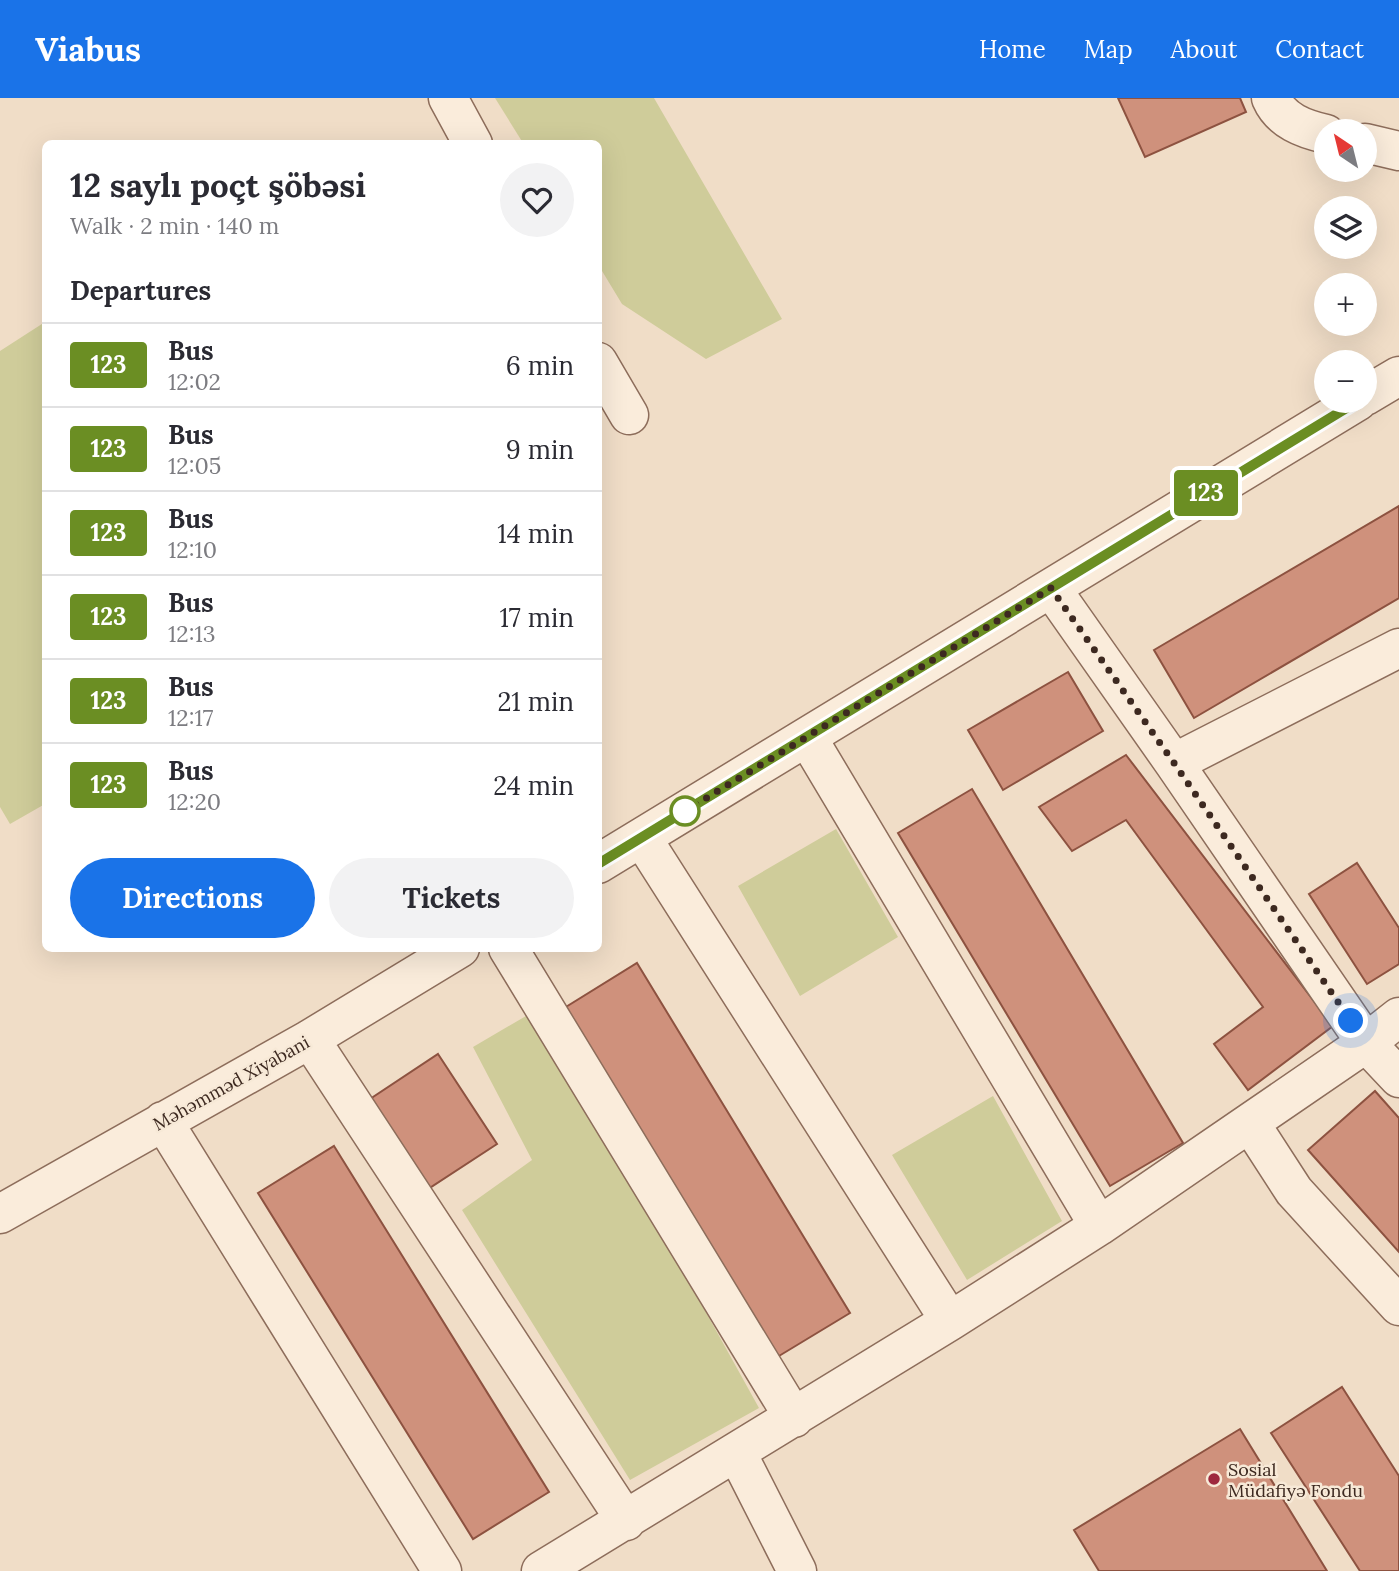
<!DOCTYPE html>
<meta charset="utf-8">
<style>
:root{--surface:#fff;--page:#f2f2f3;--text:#2b2b33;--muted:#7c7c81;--line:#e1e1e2;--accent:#1a73e8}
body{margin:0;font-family:Lora,serif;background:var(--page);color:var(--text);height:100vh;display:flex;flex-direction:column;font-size:26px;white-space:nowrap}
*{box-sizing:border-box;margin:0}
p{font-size:23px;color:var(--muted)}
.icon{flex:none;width:38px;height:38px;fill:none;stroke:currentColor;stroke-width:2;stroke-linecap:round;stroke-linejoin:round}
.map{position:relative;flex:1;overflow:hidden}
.sheet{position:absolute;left:42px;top:42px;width:560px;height:812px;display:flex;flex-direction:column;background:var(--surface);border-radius:10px;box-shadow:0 7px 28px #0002}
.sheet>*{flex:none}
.badge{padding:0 14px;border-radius:5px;font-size:24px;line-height:46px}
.needle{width:46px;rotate:325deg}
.controls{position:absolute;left:1314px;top:21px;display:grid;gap:14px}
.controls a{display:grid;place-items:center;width:63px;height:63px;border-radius:50%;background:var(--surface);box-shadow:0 7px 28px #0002;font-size:35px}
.you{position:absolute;width:35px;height:35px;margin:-18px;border:5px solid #fff;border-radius:50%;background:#1a73e8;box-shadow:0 0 0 10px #1a73e833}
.map>.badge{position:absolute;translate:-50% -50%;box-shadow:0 0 0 4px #fff}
h2{padding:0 28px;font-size:26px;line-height:63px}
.round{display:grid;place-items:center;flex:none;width:74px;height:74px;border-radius:37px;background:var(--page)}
.overview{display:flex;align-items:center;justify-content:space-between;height:119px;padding:0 28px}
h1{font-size:33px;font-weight:700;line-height:52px}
.action{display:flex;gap:14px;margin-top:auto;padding:14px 28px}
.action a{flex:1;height:80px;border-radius:42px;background:var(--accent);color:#fff;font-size:28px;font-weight:700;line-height:80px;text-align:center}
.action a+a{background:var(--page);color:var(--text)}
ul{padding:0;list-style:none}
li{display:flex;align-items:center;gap:21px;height:84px;padding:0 28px;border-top:2px solid var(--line)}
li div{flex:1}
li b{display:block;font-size:26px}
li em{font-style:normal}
li .badge{min-width:77px;font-weight:700;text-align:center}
header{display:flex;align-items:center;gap:42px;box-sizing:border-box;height:98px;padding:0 35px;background:var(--accent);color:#fff}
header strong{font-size:33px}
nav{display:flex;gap:38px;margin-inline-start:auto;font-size:24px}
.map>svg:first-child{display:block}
</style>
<header>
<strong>Viabus</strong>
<nav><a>Home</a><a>Map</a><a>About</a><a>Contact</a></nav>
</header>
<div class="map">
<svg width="1399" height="1473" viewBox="0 0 1399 1473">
<rect width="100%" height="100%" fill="#f0ddc7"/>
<!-- green -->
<path fill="#cfcc9a" d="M495 0H654L782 221 706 261 622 206 599 168 598 46 523 45Z
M45 224V706L10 726 0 709V253Z
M836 731 898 839 800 898 738 788Z
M538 911 759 1310 630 1382 462 1112 532 1062 473 949Z
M993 998 1062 1123 967 1182 892 1057Z"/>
<!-- building -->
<path fill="#cf917c" stroke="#8d5240" stroke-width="2" d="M1118 0H1240L1246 14 1145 59Z
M1399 408V500L1194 620 1154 552Z
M1068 574 1103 633 1003 692 968 632Z
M1126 657 1333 928 1248 992 1214 946 1263 909 1126 722 1072 753 1039 709Z
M972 691 1183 1045 1110 1088 898 735Z
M1357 765 1399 830V866L1367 886 1309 796Z
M637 865 850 1215 774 1261 561 912Z
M438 956 497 1046 428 1091 370 1001Z
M1375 993 1399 1020V1154L1308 1052Z
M334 1048 549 1394 473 1441 258 1095Z
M1342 1289 1399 1378V1473H1360L1271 1335Z
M1240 1331 1327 1473H1099L1074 1432Z"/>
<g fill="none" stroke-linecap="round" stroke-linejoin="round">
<defs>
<path id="minor" d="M448 0 473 46
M1271 0C1281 23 1304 31 1326 36
M1365 45 1399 53
M598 264 629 317
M1365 298 1399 278
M1051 490 1174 665 1366 945 1399 980
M807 639 1099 1128
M1174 665 1399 550
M642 740 950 1223
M598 766 1358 303
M508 850 794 1320
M310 941 626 1423
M163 1023 442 1473
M1250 1025 1294 1093 1399 1208
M0 1116 310 941 460 850
M737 1355 797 1473
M541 1473 950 1223 1099 1128 1366 945 1399 919"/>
</defs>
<!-- minor casing -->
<use href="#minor" stroke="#8d6d5b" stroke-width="41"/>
<!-- minor -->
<use href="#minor" stroke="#faecdb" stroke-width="38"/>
</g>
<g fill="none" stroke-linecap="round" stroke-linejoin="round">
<defs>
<path id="line" d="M598 766 1358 303"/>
</defs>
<!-- line casing -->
<use href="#line" stroke="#fff" stroke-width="16"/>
<!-- line -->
<use href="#line" stroke="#6b8e23" stroke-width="10"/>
<!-- walk -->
<path stroke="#3d2920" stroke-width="7" stroke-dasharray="0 12.6" d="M685 713 1051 490 1174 665 1351 923"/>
</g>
<!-- markers -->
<circle fill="#fff" stroke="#6b8e23" stroke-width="3.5" cx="685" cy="713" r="14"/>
<circle fill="#9e293e" stroke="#f7e9d7" stroke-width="2.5" cx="1214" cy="1381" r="7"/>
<g text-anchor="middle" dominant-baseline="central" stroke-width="5" stroke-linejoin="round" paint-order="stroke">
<!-- street labels -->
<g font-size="18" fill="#3d2920" stroke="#f7e9d7">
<text transform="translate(231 985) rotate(-29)">Məhəmməd Xiyabani</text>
</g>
<!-- poi labels -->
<g font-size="18" fill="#3d2920" stroke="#f7e9d7" text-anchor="start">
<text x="1228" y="1371">Sosial<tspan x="1228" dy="21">Müdafiyə Fondu</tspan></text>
</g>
</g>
</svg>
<div class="controls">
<a><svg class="needle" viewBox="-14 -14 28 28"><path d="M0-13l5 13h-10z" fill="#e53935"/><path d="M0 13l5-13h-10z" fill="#7c7c81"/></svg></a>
<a><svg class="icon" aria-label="layers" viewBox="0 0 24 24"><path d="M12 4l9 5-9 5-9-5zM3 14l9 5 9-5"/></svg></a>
<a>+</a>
<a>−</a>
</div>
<div class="you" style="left:1351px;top:923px"></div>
<b class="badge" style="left:1206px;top:395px;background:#6b8e23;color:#fff">123</b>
<section class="sheet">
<div class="overview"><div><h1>12 saylı poçt şöbəsi</h1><p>Walk · 2 min · 140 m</p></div><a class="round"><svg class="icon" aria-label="heart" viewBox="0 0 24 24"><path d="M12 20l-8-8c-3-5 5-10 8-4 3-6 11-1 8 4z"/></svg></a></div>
<h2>Departures</h2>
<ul>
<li><span class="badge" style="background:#6b8e23;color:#fff">123</span><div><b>Bus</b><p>12:02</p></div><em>6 min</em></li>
<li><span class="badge" style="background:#6b8e23;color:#fff">123</span><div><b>Bus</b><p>12:05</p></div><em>9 min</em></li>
<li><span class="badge" style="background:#6b8e23;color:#fff">123</span><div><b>Bus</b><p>12:10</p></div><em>14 min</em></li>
<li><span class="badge" style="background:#6b8e23;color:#fff">123</span><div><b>Bus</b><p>12:13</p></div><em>17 min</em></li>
<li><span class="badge" style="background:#6b8e23;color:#fff">123</span><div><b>Bus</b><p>12:17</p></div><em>21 min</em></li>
<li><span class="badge" style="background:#6b8e23;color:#fff">123</span><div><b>Bus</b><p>12:20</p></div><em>24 min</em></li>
</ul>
<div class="action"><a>Directions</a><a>Tickets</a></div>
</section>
</div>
